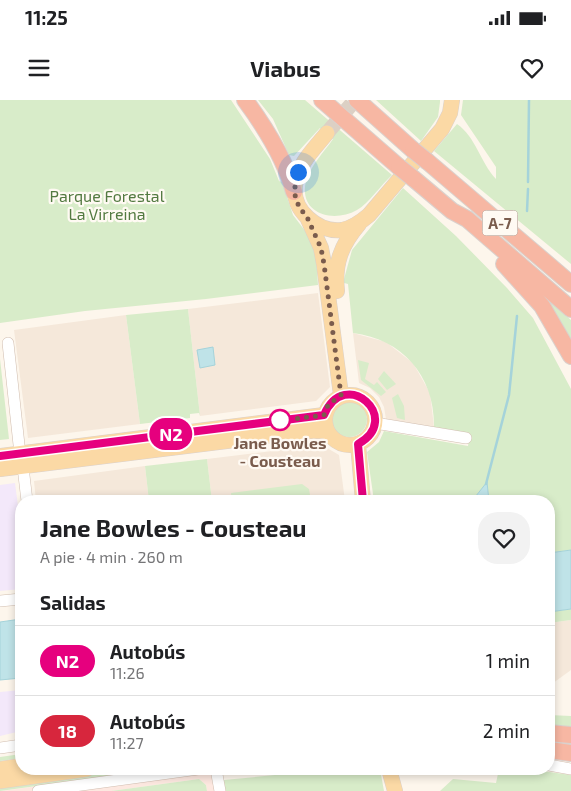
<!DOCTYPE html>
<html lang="es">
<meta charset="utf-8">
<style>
:root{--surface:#fff;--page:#f2f2f2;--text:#202124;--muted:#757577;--line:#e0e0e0}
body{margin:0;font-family:"Exo 2",sans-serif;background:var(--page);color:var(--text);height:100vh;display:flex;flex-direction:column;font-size:19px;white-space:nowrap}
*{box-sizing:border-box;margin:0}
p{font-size:16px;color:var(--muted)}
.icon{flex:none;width:28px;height:28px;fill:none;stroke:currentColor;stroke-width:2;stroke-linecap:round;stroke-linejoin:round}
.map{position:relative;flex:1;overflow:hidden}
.drawer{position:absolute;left:15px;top:395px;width:540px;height:280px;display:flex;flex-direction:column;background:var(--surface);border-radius:20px;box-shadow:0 2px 8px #0003}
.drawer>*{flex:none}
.badge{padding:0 10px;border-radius:16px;font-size:18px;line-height:32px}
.you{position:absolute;width:25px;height:25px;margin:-12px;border:4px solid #fff;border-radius:50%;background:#1a73e8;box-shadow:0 0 0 8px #1a73e833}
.map>.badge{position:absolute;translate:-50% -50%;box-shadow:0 0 0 2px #fff}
h2{padding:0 25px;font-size:19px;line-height:45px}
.round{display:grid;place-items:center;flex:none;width:52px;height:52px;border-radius:20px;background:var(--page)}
.head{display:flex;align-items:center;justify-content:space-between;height:85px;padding:0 25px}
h1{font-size:24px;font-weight:700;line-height:38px}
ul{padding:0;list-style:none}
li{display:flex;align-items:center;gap:15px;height:70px;padding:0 25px;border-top:1px solid var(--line)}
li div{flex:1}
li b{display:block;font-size:19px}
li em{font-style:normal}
li .badge{min-width:55px;font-weight:700;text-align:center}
.status{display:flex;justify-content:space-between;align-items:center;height:35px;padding:0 25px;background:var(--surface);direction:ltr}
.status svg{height:14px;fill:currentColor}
header{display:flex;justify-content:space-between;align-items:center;height:65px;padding:0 25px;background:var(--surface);font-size:22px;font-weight:700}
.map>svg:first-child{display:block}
</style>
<div class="status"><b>11:25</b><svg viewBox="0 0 49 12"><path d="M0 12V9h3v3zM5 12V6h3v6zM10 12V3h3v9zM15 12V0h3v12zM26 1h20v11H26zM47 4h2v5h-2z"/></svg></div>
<header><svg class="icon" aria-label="menu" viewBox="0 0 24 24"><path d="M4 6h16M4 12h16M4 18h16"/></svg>Viabus<svg class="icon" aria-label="heart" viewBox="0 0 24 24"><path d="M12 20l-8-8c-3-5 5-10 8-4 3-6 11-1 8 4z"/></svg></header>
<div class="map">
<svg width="571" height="691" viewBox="0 0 571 691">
<rect width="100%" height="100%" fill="#fdf6ec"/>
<!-- residential -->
<path fill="#f5e8da" d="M318 193 330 287 316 301 200 316 188 209Z
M126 215 140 324 28 338 14 230Z
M353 233 386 242 413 263 430 293 434 327 386 319 384 307 379 297 370 288 359 283Z
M322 345 339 355 345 401H212L207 359Z
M145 366 149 401H36L34 381Z
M571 520V570L549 586V523Z"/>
<!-- commercial -->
<path fill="#fde8e0" d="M161 669H222L225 691H207L206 685 199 679 111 691H2Z"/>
<!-- education -->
<path fill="#f3e8fa" d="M15 383 21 429V489L0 491V385Z
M21 590V631L0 636V592Z"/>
<!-- green -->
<path fill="#d8ecc9" d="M0 0H231L270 59 279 81 282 82 293 115 309 136 316 154 318 185 206 199 85 211 0 223Z
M258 0H305L392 75C381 85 368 104 357 110 332 124 298 113 306 81 311 65 324 52 333 39L320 28 294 56 289 55 273 19Z
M376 0H440V2L438 17 421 41Z
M463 0H571V164L434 51 457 24C476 37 480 62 496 79V67L461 15Z
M403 88 456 136 507 188 533 218 571 289V450L549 453V401H489L487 383 472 401H374L367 352 379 342 384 331 468 346 470 333 434 327C435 277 403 239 353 233L348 184 344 183V179L352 150Z
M542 195 571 220V240Z
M188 209 200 316 199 313 190 314V318L140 324 126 215Z
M0 259 9 339 0 340Z
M358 260 369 263 365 279 374 285 377 282 386 292 381 296 361 280Z
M384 271 396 284 387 290 378 279Z
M398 294 404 306 405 320 397 318 392 298Z
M331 319a18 18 0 1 1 36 0a18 18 0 1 1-36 0Z
M207 359 212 401H149L145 366Z
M302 384 309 389 311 401H277L276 396 272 395 257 398V401H232L231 393Z
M571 509V520L549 523V512Z
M549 615 571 616V629L549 627Z
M21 654V658L0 661V657Z
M139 669H161L0 691V687Z
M338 669H380L384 691H225L224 680Z
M499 669H528L571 675V691H440L453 679 496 683Z
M199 679 206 685 207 691H111Z"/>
<!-- water -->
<path fill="#bfe3e8" stroke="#a5d3da" d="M213 247 215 265 200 268 197 250Z
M487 382 489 401H472Z
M571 450V509L549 512V453Z
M21 519V578L0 580V522Z"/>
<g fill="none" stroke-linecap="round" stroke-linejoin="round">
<!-- stream -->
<path stroke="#a5d3da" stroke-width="2.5" d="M528 82 529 0
M527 111 528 89
M486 384 509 295 517 216"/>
<!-- major-tunnel -->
<path stroke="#dcd0c4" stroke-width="15" stroke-dasharray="15 8" stroke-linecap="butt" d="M327 33 355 0"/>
<defs>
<path id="minor" d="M8 243 20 354
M375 323 466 338
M23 367 27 401
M0 501 21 499
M0 648 21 645
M549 665 571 669
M216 669 220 691
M38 691 198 669"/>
<path id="major" d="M327 33C314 49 298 64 295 85 291 110 318 133 342 130 353 128 361 122 369 115L442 29 450 13 452 0
M307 117 321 148 324 164 341 295
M337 191C334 164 341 145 359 124
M325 320a25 25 0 1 1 50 0a25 25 0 1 1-50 0Z
M358 344 363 401
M0 356 324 315
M0 369 309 331H327
M0 669 21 666
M389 669 395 691
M0 681 87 669"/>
<path id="highway" d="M245 0C265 27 285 59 294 92
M322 0 399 67
M357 0 413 50
M428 62 571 184
M414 79 452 111 467 119 571 209
M504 164 542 206 571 256
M549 633 571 635
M549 650 571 653"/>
</defs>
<!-- minor casing -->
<use href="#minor" stroke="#d1beb0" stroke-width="12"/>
<!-- major casing -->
<use href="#major" stroke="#dad1cd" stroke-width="16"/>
<!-- highway casing -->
<use href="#highway" stroke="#dad1cd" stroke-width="18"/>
<!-- minor -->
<use href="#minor" stroke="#fff" stroke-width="11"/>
<!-- major -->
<use href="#major" stroke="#fbd9a5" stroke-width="15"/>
<!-- highway -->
<use href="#highway" stroke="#f7b7a3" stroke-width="16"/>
<defs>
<path id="highway-bridge" d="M413 50 428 62
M399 67 414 79"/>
</defs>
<!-- highway-bridge casing -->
<use href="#highway-bridge" stroke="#dad1cd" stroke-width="18" stroke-linecap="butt"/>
<!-- highway-bridge -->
<use href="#highway-bridge" stroke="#f7b7a3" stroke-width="16"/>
</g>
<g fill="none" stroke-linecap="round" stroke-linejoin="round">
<defs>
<path id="line" d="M0 356 324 315C345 265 404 319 358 344L363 401"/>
</defs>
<!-- line casing -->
<use href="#line" stroke="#fff" stroke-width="11"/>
<!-- line -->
<use href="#line" stroke="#e6007e" stroke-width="8"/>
<!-- walk -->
<path stroke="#7a5c4d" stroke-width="5" stroke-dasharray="0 9" d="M280 320 271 322 324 315 328 305 341 295 324 164 321 148 307 117 299 107 294 92 298 72"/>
</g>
<!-- markers -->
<circle fill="#fff" stroke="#e6007e" stroke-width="2.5" cx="280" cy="320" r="10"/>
<g text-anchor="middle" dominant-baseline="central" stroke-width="4.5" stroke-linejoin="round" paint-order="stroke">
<!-- shield labels -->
<rect fill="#fffaf3" stroke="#a28b7f" stroke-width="1" x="482.5" y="110.5" width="35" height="25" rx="4"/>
<g font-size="15" font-weight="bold" fill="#7a5c4d">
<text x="500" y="123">A-7</text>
</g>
<!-- park labels -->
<g font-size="16" fill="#537a41" stroke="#fffaf3">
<text x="107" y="95">Parque Forestal<tspan x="107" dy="18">La Virreina</tspan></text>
</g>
<!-- stop labels -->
<g font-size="16" font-weight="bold" fill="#7a5c4d" stroke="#fffaf3">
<text x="280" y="342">Jane Bowles<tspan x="280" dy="18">- Cousteau</tspan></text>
</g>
</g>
</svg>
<div class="you" style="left:298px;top:72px"></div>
<b class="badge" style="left:171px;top:334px;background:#e6007e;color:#fff">N2</b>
<section class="drawer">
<div class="head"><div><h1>Jane Bowles - Cousteau</h1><p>A pie · 4 min · 260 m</p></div><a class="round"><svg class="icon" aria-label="heart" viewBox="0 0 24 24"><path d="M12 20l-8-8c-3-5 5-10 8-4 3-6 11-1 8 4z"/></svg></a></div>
<h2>Salidas</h2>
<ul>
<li><span class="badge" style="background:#e6007e;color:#fff">N2</span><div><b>Autobús</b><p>11:26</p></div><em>1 min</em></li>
<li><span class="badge" style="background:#d7263d;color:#fff">18</span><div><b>Autobús</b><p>11:27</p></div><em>2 min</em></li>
</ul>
</section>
</div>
